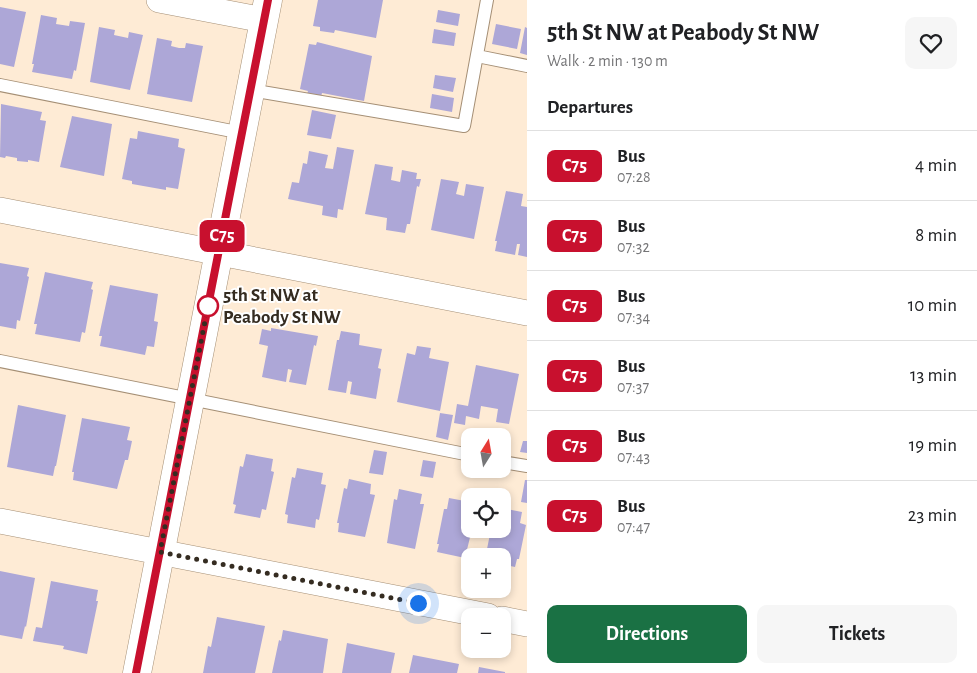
<!DOCTYPE html>
<meta charset="utf-8">
<style>
:root{--surface:#fff;--page:#f6f6f6;--text:#202124;--muted:#757577;--line:#e0e0e0;--accent:#1a7144}
body{margin:0;font-family:"Alegreya Sans",sans-serif;background:var(--page);color:var(--text);height:100vh;display:flex;flex-direction:column;font-size:19px;white-space:nowrap}
*{box-sizing:border-box;margin:0}
p{font-size:16px;color:var(--muted)}
.icon{flex:none;width:28px;height:28px;fill:none;stroke:currentColor;stroke-width:2;stroke-linecap:round;stroke-linejoin:round}
.map{position:relative;flex:1;overflow:hidden}
.drawer{display:flex;flex-direction:column;background:var(--surface);width:450px}
.drawer>*{flex:none}
.badge{padding:0 10px;border-radius:8px;font-size:18px;line-height:32px}
.needle{width:32px;rotate:11deg}
.buttons{position:absolute;left:461px;top:428px;display:grid;gap:10px}
.buttons a{display:grid;place-items:center;width:50px;height:50px;border-radius:10px;background:var(--surface);box-shadow:0 2px 8px #0003;font-size:25px}
.you{position:absolute;width:25px;height:25px;margin:-12px;border:4px solid #fff;border-radius:50%;background:#1a73e8;box-shadow:0 0 0 8px #1a73e833}
.map>.badge{position:absolute;translate:-50% -50%;box-shadow:0 0 0 2px #fff}
h2{padding:0 20px;font-size:19px;line-height:45px}
.round{display:grid;place-items:center;flex:none;width:52px;height:52px;border-radius:10px;background:var(--page)}
.head{display:flex;align-items:center;justify-content:space-between;height:85px;padding:0 20px}
h1{font-size:24px;font-weight:700;line-height:38px}
.action{display:flex;gap:10px;margin-top:auto;padding:10px 20px}
.action a{flex:1;height:58px;border-radius:10px;background:var(--accent);color:#fff;font-size:20px;font-weight:700;line-height:58px;text-align:center}
.action a+a{background:var(--page);color:var(--text)}
ul{padding:0;list-style:none}
li{display:flex;align-items:center;gap:15px;height:70px;padding:0 20px;border-top:1px solid var(--line)}
li div{flex:1}
li b{display:block;font-size:19px}
li em{font-style:normal}
li .badge{min-width:55px;font-weight:700;text-align:center}
main{display:flex;flex:1;min-height:0}
.map>svg:first-child{display:block}
</style>
<main>
<div class="map">
<svg width="527" height="673" viewBox="0 0 527 673">
<rect width="100%" height="100%" fill="#feebd5"/>
<!-- building -->
<path fill="#ada7d7" d="M318 0H383L376 38 335 30 334 33 320 31V27L313 26Z
M0 7 26 12 14 67 0 64Z
M438 10 460 14 458 26 436 22Z
M41 15 57 18 56 24 69 26 70 21 85 23 76 71 74 70 72 79 32 72 34 64H32Z
M496 24 521 29 517 49 492 44Z
M99 27 115 30 114 35 128 38 129 32 143 35 130 90 90 82Z
M525 27 527 28V55L520 53Z
M434 29 456 33 454 46 432 43Z
M157 38 172 41 171 46 179 48H185L186 43 203 46 192 102 147 94Z
M317 42 372 56 364 101 322 93 321 97 307 94 308 91 300 89 309 44 316 45Z
M435 75 456 78 453 92 433 88Z
M432 94 454 98 452 112 430 108Z
M1 104 42 112 40 120 46 121 39 162 28 160V162L17 161V158L6 156 5 158 0 157Z
M312 110 336 115 331 139 307 135Z
M72 116 112 124 104 176 60 167Z
M138 131 179 139 178 147 185 149 178 189 166 187V190L132 184V181L122 179 130 138 137 139Z
M337 147 354 150 343 210 338 209 337 218 322 215 323 206 288 199 292 182 299 183 303 163 307 164 309 151 328 155 325 168 333 169Z
M375 164 393 167 391 180 400 182 402 170 417 173 416 179H421L419 187 417 186 410 224H407L405 233 386 230 387 218 365 214Z
M441 179 459 182 456 194 464 196 466 184 484 187 474 239 431 230Z
M506 191 523 194 521 206 527 207V257L518 255 520 244H517L515 255 495 251 497 241H495Z
M0 263 29 268 27 276 29 277 20 321 17 320 16 329 0 326Z
M45 272 93 282 91 289 93 290 85 333 82 332 80 342 35 334 37 324H34Z
M110 285 158 294 154 321 158 322 154 347 147 346 145 355 100 346 102 336H99Z
M271 328 318 336 316 346 314 345 306 385 289 382 292 370 288 369 286 382 262 377 268 346 259 344 262 329 271 331Z
M341 331 360 334 359 345 382 349 378 368 381 369 376 399 350 394 352 382 348 381 346 393 328 390 337 340H339Z
M417 346 431 348 429 358 449 362 440 411 397 402 407 353 415 355Z
M476 365 519 374 509 424 496 422 498 409 481 406 479 419 466 416 465 425 454 423 457 404 468 406Z
M18 405 66 415 56 466H55L53 476 7 467Z
M440 413 453 415 448 440 436 437Z
M82 418 130 427 127 440 132 441 128 460H125L117 489 73 480 74 472H72Z
M523 441H527V453L520 452Z
M374 450 387 452 383 475 369 473Z
M246 454 273 459 271 471 274 472 266 510 262 509 260 518 234 513 236 505 233 504 240 466 243 467Z
M423 460 436 462 433 478 420 476Z
M297 468 323 473 321 484 326 485 319 520 316 519 315 528 287 523 288 515 285 514 292 477 295 478Z
M349 479 371 484 370 494 375 495 365 537 338 532 339 523H337L344 488 347 489Z
M525 480H527V503L521 502Z
M399 489 422 494 420 504H424L415 549 387 543 394 499 397 500Z
M449 498 470 502V529H472L465 558 437 552 439 544H437L444 509H447Z
M502 508 522 512 520 523 526 525 519 559H517L515 567 502 564V556H489V554H486L491 529H502Z
M0 571 35 578 26 627 25 626 22 639 0 635Z
M51 581 98 590 96 601H98L87 654 63 649 64 646 33 641 36 627 42 628Z
M217 617 265 626 255 673H203L208 646 211 647Z
M283 630 328 639 323 673H272L279 640 281 641Z
M347 643 395 653 391 673H342Z
M413 655 459 664 457 673H409Z
M479 667 505 672V673H478Z"/>
<g fill="none" stroke-linecap="round" stroke-linejoin="round">
<defs>
<path id="service" d="M477 56 527 66
M0 85 242 133
M250 90 464 126 487 0
M0 361 470 455
M502 462 527 466"/>
<path id="minor" d="M159 0 264 20
M0 210 527 313
M0 521 488 616
M502 619 527 624"/>
<path id="tertiary" d="M137 673 268 0"/>
</defs>
<!-- service casing -->
<use href="#service" stroke="#a58f75" stroke-width="14"/>
<!-- minor casing -->
<use href="#minor" stroke="#a58f75" stroke-width="26"/>
<!-- tertiary casing -->
<use href="#tertiary" stroke="#a58f75" stroke-width="29"/>
<!-- service -->
<use href="#service" stroke="#fff" stroke-width="12"/>
<!-- minor -->
<use href="#minor" stroke="#fff" stroke-width="25"/>
<!-- tertiary -->
<use href="#tertiary" stroke="#fff" stroke-width="28"/>
</g>
<g fill="none" stroke-linecap="round" stroke-linejoin="round">
<defs>
<path id="line" d="M136 673 268 0"/>
</defs>
<!-- line casing -->
<use href="#line" stroke="#fff" stroke-width="11"/>
<!-- line -->
<use href="#line" stroke="#c8102e" stroke-width="8"/>
<!-- walk -->
<path stroke="#352c21" stroke-width="5" stroke-dasharray="0 9" d="M208 306 160 552 418 603"/>
</g>
<!-- markers -->
<circle fill="#fff" stroke="#c8102e" stroke-width="2.5" cx="208" cy="306" r="10"/>
<g text-anchor="middle" dominant-baseline="central" stroke-width="4" stroke-linejoin="round" paint-order="stroke">
<!-- stop labels -->
<g font-size="19" font-weight="bold" fill="#352c21" stroke="#fff" text-anchor="start">
<text x="223" y="295">5th St NW at<tspan x="223" dy="22">Peabody St NW</tspan></text>
</g>
</g>
</svg>
<div class="buttons">
<a><svg class="needle" viewBox="-14 -14 28 28"><path d="M0-13l5 13h-10z" fill="#e53935"/><path d="M0 13l5-13h-10z" fill="#757577"/></svg></a>
<a><svg class="icon" aria-label="locate" viewBox="0 0 24 24"><circle cx="12" cy="12" r="6"/><path d="M12 2v4M12 18v4M2 12h4M18 12h4"/></svg></a>
<a>+</a>
<a>−</a>
</div>
<div class="you" style="left:418px;top:603px"></div>
<b class="badge" style="left:222px;top:236px;background:#c8102e;color:#fff">C75</b>
</div>
<section class="drawer">
<div class="head"><div><h1>5th St NW at Peabody St NW</h1><p>Walk · 2 min · 130 m</p></div><a class="round"><svg class="icon" aria-label="heart" viewBox="0 0 24 24"><path d="M12 20l-8-8c-3-5 5-10 8-4 3-6 11-1 8 4z"/></svg></a></div>
<h2>Departures</h2>
<ul>
<li><span class="badge" style="background:#c8102e;color:#fff">C75</span><div><b>Bus</b><p>07:28</p></div><em>4 min</em></li>
<li><span class="badge" style="background:#c8102e;color:#fff">C75</span><div><b>Bus</b><p>07:32</p></div><em>8 min</em></li>
<li><span class="badge" style="background:#c8102e;color:#fff">C75</span><div><b>Bus</b><p>07:34</p></div><em>10 min</em></li>
<li><span class="badge" style="background:#c8102e;color:#fff">C75</span><div><b>Bus</b><p>07:37</p></div><em>13 min</em></li>
<li><span class="badge" style="background:#c8102e;color:#fff">C75</span><div><b>Bus</b><p>07:43</p></div><em>19 min</em></li>
<li><span class="badge" style="background:#c8102e;color:#fff">C75</span><div><b>Bus</b><p>07:47</p></div><em>23 min</em></li>
</ul>
<div class="action"><a>Directions</a><a>Tickets</a></div>
</section>
</main>
